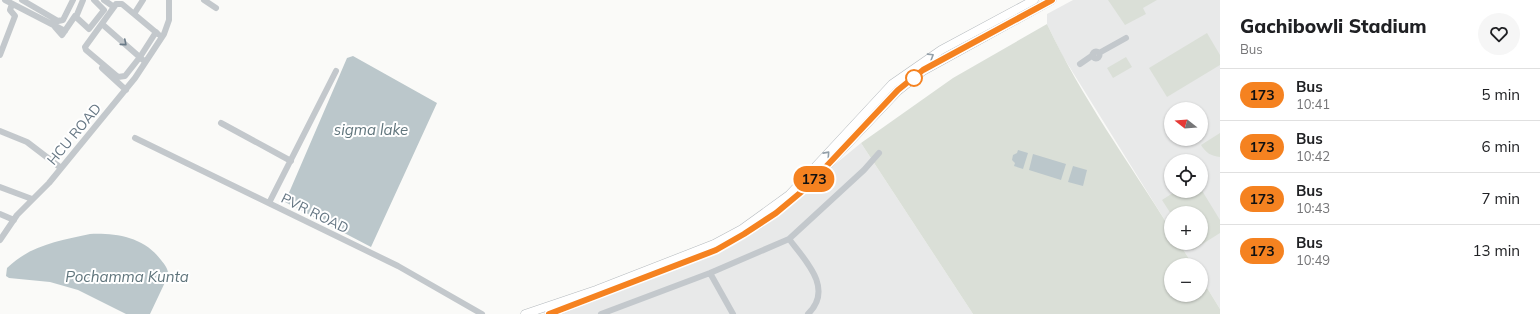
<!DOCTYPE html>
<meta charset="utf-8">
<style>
:root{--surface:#fff;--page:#f6f6f6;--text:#202124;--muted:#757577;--line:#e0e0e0}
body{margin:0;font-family:Mulish,sans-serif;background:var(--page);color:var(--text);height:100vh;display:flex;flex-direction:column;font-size:15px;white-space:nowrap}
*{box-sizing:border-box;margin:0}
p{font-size:13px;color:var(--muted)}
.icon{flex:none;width:22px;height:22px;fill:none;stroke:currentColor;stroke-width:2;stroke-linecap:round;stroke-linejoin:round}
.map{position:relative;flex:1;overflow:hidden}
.panel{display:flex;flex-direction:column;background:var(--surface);width:320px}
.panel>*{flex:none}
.badge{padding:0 8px;border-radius:13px;font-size:14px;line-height:26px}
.needle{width:26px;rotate:287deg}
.fabs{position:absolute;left:1164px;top:102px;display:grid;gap:8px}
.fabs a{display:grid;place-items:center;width:44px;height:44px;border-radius:50%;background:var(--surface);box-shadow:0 1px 3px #0004;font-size:20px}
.map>.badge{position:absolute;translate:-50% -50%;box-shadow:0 0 0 2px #fff}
.round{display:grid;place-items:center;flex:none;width:42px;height:42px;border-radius:21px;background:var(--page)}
.head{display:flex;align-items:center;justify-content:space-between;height:68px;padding:0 20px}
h1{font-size:19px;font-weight:800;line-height:30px}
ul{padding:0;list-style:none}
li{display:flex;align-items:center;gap:12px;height:52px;padding:0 20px;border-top:1px solid var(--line)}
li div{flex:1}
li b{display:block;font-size:15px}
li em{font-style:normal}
li .badge{min-width:44px;font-weight:700;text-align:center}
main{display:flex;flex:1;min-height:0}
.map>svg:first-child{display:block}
</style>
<main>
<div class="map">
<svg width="1220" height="314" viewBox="0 0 1220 314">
<rect width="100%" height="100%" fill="#fafaf8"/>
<!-- built -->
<path fill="#e8e9e9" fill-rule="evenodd" d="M1073 0H1220V309L1201 278V265H1193L1179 243H1201V213H1171V230L1062 55 1047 24V14ZM1171 109H1201V139H1171ZM1171 161H1201V191H1171Z
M861 143 973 314H557L744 234 806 188Z"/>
<!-- green -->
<path fill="#dadfd7" d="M1108 0H1157L1143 8 1146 14 1125 25Z
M1047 24C1081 97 1129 162 1171 230V243H1179L1193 265H1171V295H1201V278L1220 309V314H973L861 143 953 78Z
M1207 33 1220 55V65L1167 97 1149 68Z
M1126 57 1132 67 1113 78 1107 68Z
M1220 133V157C1211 156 1206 153 1201 145Z
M1201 189 1220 220V233L1193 250 1189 243H1201V213L1171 214 1162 200 1176 191H1201Z"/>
<!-- water -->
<path fill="#bbc7cb" d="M353 56 437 103 371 247 285 202 347 58Z
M1018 150 1028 153 1023 169 1014 166 1015 163 1012 160 1013 155 1017 153Z
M1033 154 1066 164 1061 180 1029 170Z
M1073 166 1087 170 1083 186 1068 182Z
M90 234C116 233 144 237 161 260 165 265 169 270 168 276L150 314H126L78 290 50 282 9 278 6 276 7 268C31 245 58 241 90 234Z"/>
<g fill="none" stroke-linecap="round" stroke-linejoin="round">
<defs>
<path id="major" d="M758 225 806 188 898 91 923 71 1052 0
M525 314 596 290 714 244 742 229 789 195 892 84 941 50 1034 0
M549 314 716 249 745 233"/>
</defs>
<!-- major casing -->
<use href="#major" stroke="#b5babe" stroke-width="9"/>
<!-- minor -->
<path stroke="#c3c8cc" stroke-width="6" d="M5 0 65 31
M22 0 58 21 63 20 73 0
M83 0 76 17 89 29 104 10 94 0
M104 0 114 7 116 4H122L158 34
M204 0 216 8
M114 7 85 47 86 50 118 77 125 76 140 57 156 32
M134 14 143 0
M102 24 143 60
M55 27 62 35 75 16
M1092.5 55a3.5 3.5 0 1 1 7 0a3.5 3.5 0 1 1-7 0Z
M1099 53 1126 38
M0 55 15 16 10 10 12 4
M1080 64 1093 55
M102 68 126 90
M221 123 291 161
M0 131 27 142 61 168
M135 138 398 266 482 314
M0 187 32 199
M269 203 336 71
M0 214 14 220
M789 239C806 261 834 289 808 314
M0 240 17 215 49 183 135 78 164 34 169 20V0
M710 273 733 314
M601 314 710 273 789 239 864 170 879 153"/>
<!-- major -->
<use href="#major" stroke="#fff" stroke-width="8"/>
</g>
<!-- one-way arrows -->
<defs><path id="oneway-chevron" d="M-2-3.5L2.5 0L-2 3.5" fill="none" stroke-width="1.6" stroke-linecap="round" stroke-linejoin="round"/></defs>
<use stroke="#6a7a87" href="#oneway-chevron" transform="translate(124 43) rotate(41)"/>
<g stroke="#939fa8">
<use href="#oneway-chevron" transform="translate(931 56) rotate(-32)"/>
<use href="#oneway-chevron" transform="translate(827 154) rotate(-48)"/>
</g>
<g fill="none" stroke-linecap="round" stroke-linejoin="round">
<defs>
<path id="line" d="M549 314 716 250 744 234 776 213 806 188 898 90 923 70 1052 0"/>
</defs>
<!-- line casing -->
<use href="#line" stroke="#fff" stroke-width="9"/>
<!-- line -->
<use href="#line" stroke="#f58220" stroke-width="6"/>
</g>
<!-- markers -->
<circle fill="#fff" stroke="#f58220" stroke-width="2" cx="914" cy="78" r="8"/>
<g text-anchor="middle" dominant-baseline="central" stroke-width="4" stroke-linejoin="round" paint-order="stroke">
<!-- street labels -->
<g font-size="14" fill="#657683" stroke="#fff">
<text transform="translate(74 134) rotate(-50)">HCU ROAD</text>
<text transform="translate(315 213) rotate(26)">PVR ROAD</text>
</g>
<!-- water labels -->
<g font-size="15" font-style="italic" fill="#60757c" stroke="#fff">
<text x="371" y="129">sigma lake</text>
<text x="127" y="276">Pochamma Kunta</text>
</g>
</g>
</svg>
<div class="fabs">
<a><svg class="needle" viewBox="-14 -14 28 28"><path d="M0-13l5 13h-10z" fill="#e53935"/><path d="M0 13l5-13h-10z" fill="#757577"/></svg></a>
<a><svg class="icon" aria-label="locate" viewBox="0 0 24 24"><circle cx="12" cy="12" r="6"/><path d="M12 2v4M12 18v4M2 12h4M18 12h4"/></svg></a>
<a>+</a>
<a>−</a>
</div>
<b class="badge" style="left:814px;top:179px;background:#f58220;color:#111">173</b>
</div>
<section class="panel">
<div class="head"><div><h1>Gachibowli Stadium</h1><p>Bus</p></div><a class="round"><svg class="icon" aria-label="heart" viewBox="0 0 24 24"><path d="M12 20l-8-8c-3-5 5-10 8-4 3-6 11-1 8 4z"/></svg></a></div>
<ul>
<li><span class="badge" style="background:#f58220;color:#111">173</span><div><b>Bus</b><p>10:41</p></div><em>5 min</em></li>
<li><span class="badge" style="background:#f58220;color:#111">173</span><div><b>Bus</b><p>10:42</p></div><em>6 min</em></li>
<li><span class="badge" style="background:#f58220;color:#111">173</span><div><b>Bus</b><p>10:43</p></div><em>7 min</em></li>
<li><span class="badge" style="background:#f58220;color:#111">173</span><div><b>Bus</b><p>10:49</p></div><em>13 min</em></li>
</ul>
</section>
</main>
